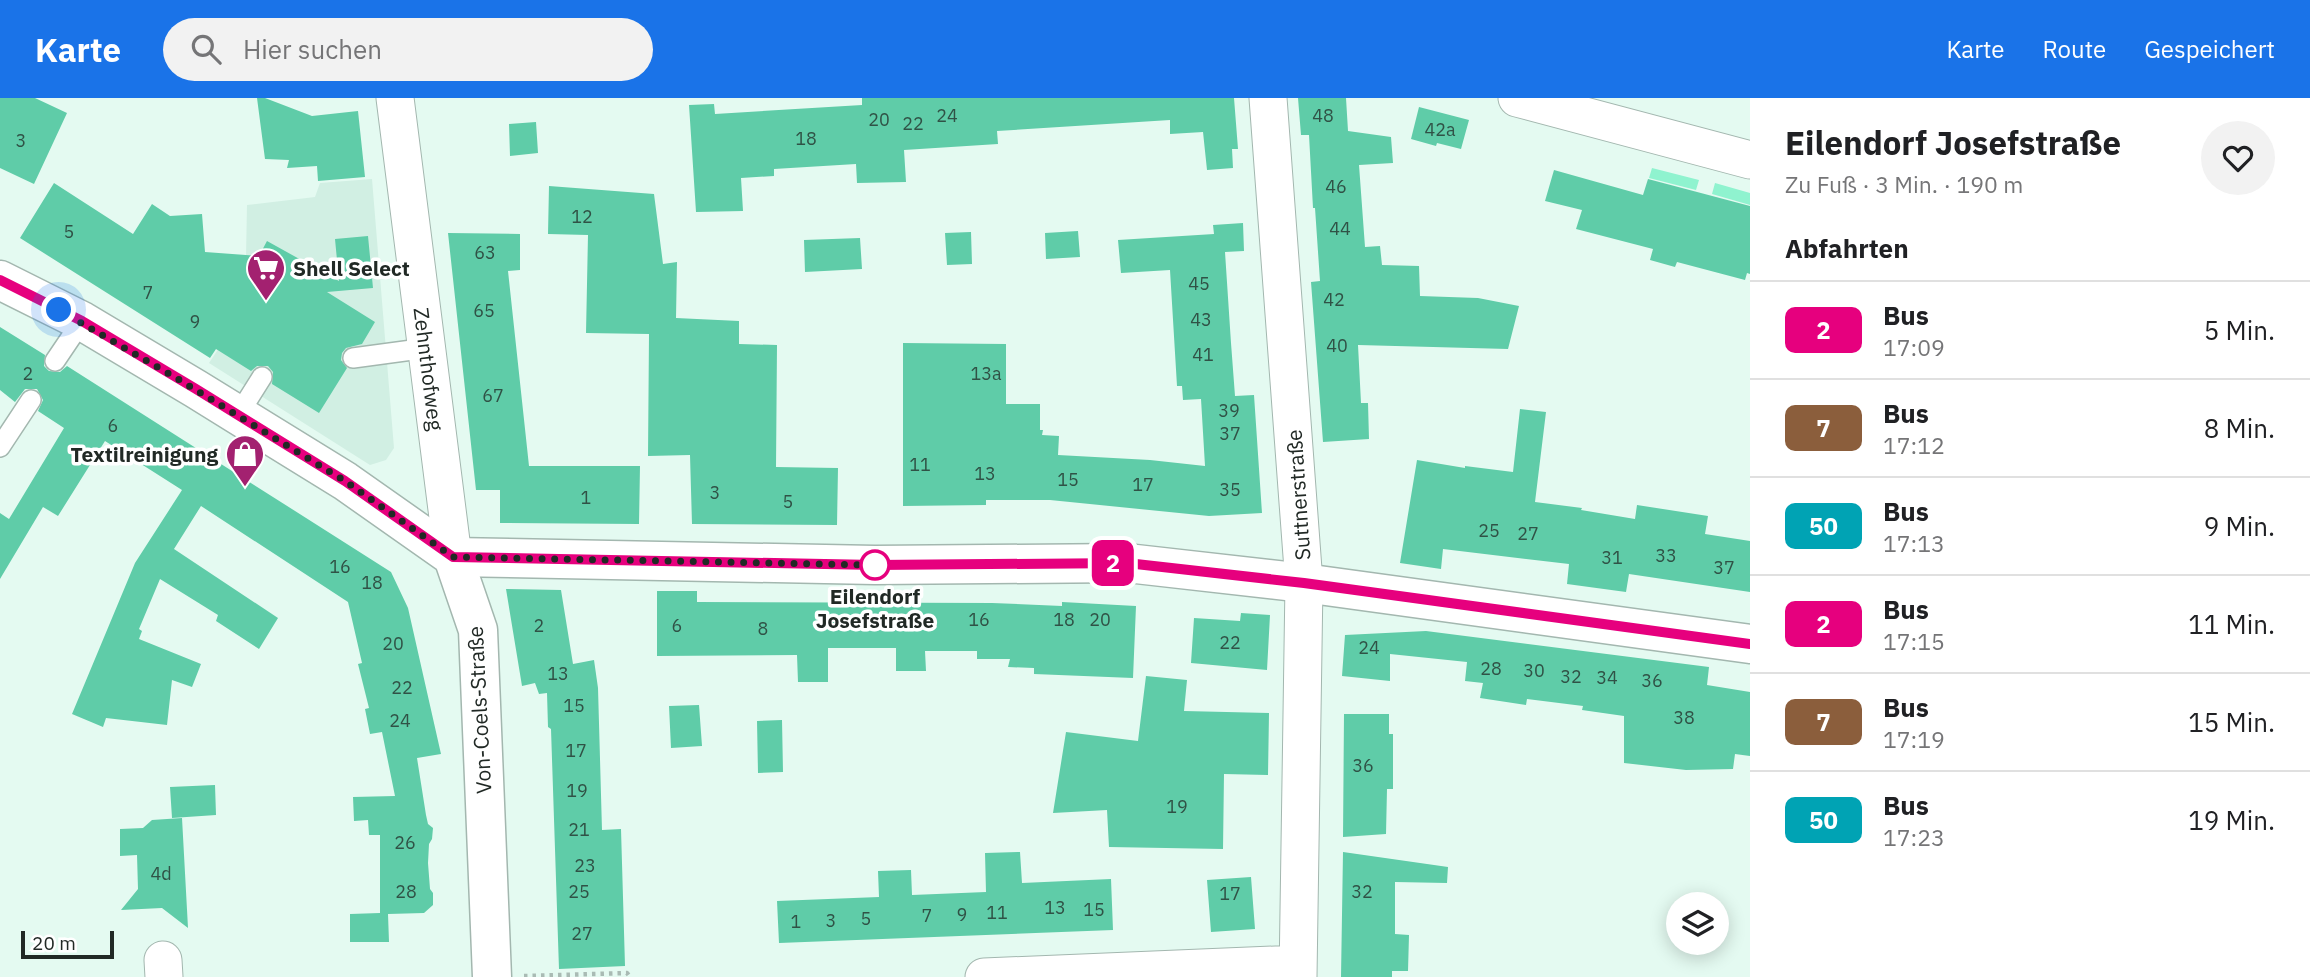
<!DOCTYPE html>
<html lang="de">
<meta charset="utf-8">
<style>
:root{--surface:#fff;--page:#f2f2f2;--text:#202124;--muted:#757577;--line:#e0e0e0;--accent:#1a73e8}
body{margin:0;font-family:"IBM Plex Sans",sans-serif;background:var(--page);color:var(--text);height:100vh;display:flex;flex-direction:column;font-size:26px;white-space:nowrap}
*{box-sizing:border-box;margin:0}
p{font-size:23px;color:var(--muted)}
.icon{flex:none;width:38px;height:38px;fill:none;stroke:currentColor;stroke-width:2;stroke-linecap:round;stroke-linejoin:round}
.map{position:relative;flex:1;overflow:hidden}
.drawer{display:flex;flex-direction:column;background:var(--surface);width:560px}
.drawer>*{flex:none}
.badge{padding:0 14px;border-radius:10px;font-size:24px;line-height:46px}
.controls{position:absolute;left:1666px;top:794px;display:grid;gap:14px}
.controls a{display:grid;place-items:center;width:63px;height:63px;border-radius:50%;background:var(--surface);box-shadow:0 4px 18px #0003;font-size:35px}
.scale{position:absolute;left:21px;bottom:18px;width:93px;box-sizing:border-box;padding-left:7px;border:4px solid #212925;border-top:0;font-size:19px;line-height:24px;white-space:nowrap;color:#212925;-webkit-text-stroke:5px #fff;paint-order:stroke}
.you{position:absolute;width:35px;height:35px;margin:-18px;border:5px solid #fff;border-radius:50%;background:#1a73e8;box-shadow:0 0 0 10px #1a73e833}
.map>.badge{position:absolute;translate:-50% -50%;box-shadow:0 0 0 4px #fff}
h2{padding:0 35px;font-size:26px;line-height:63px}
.round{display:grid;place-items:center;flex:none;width:74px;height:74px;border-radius:37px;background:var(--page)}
.summary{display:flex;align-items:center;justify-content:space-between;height:119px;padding:0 35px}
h1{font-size:33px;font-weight:700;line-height:52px}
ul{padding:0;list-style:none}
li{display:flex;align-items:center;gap:21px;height:98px;padding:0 35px;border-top:2px solid var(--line)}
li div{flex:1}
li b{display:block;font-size:26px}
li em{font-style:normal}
li .badge{min-width:77px;font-weight:700;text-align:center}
header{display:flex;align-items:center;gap:42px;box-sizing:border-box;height:98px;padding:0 35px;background:var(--accent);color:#fff}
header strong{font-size:33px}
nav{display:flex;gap:38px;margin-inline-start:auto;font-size:24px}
.search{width:490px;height:63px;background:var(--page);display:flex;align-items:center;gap:18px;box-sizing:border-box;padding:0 24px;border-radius:38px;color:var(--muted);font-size:26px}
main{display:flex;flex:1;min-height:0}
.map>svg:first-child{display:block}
</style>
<header>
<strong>Karte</strong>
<div class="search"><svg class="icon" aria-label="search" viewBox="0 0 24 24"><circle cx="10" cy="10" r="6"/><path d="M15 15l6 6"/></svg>Hier suchen</div>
<nav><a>Karte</a><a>Route</a><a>Gespeichert</a></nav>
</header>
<main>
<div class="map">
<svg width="1750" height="879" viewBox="0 0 1750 879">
<rect width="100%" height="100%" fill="#e4faf1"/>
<!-- built -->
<path fill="#d1efe3" d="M372 81 394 350 386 362 370 367 209 265 245 211 247 107 315 99 320 85Z"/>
<!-- green -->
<path fill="#8ff3cf" d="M1652 70 1699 82 1696 92 1649 80Z
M1715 85 1750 95V107L1712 96Z"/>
<!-- building -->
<path fill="#5fcca8" d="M0 0H35L67 15 34 86 0 70Z
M257 0H265L312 18 358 13 365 79 318 83 317 68 287 70 289 62 265 61Z
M862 0H1234L1238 51H1232L1233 70 1207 72 1203 34 1170 36V22L997 33 998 46 904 52 906 84 857 85 856 66 774 71V78L741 80 743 113 696 114 689 7 714 6 715 16 862 7Z
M1298 0H1346L1348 33 1391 39 1393 65 1359 67 1365 149 1380 148 1382 167 1419 168 1420 198 1478 200 1519 208 1508 251 1358 247 1361 305H1368L1369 341 1323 344 1311 184 1320 183 1315 110H1313L1309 37H1301Z
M1419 9 1469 22 1461 51 1437 45 1436 48 1411 41Z
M536 24 538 55 510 58 509 26Z
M1554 72 1643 97 1648 81 1750 108V176L1747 175 1745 182 1677 164 1675 169 1650 162 1653 151 1576 131 1582 112 1545 103Z
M54 85 133 136 152 106 170 118 202 116 205 154 259 158 267 143 339 183 335 141 368 138 373 190 327 194 375 224 362 246 346 250 342 255 341 262 347 270 319 315 272 286 273 274 268 268H257L251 273 216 251 210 260 20 140Z
M549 88 654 96 663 166 677 164 676 220 739 223V246L777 247 776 369 838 370 837 427 692 426 690 357 648 358 649 236 586 235 588 137 548 136Z
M1243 125 1244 153 1225 154 1231 245 1235 298 1254 297 1262 415 1209 418 1050 402H986V407L903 408V245L1006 246V306H1040V332H1043L1042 337 1059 338 1058 357 1150 362 1205 368 1201 301 1183 302 1182 288H1177L1170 172 1121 175 1118 142 1214 136 1213 127Z
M1078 133 1080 159 1046 161 1045 135Z
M971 134 972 166 947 167 945 135Z
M448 135 520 136V172L508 173 529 368H640L639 426 500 425V392H476Z
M860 140 862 171 805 174 804 142Z
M0 229 45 257 44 268 49 273 60 274 67 268 391 474 408 510 441 656 417 660 426 717 428 726 433 730 432 741 429 746 428 765 430 791 433 795V807L424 815 388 816 389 844H350V816L380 815V737H369L368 722 354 723 353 699 395 698 382 634 370 636 365 611 369 610 358 566 362 565 348 504 201 408 174 451 278 520 259 551 216 523 218 517 160 481 139 531 142 533 139 541 201 566 192 589 172 582 167 627 106 620 103 629 72 616 135 465 182 392 105 343 58 418 43 409 0 481V415L9 421 64 330 38 313 43 302 37 291H25L15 304 0 292Z
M1520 311 1546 314 1535 404 1582 410 1581 412 1635 421 1637 407 1708 418 1705 436 1750 443V494L1629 476 1626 494 1567 486 1569 466 1443 451 1441 471 1400 465 1417 362 1465 370V368L1513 374Z
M506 491 561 492 573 566 594 562 598 590 602 732 621 731 625 868 559 871 551 631 548 629 547 595 539 596 535 585 522 588Z
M657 493H697V504L992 505 1062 508V504L1136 508 1133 580 1034 576V570L1008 569 1010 561H977V553H925L926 573H896V550H828V584H798L797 557 657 558Z
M1241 515 1270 517 1267 572 1191 565 1194 520 1240 523Z
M1426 533 1709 569 1707 587 1750 594V658L1735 656 1733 671 1686 672 1624 665V618L1582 612 1583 608 1527 601 1526 607 1480 600 1483 585 1465 583 1467 564 1390 556V583L1342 578 1345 537Z
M1146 578 1187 582 1184 613 1269 615 1268 677 1224 676 1223 751 1109 749 1107 712 1053 715 1066 634 1138 643Z
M699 607 702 648 671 650 669 608Z
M1344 616H1389V636H1393V691H1387L1386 736 1343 739Z
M782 622 783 674 758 675 757 623Z
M215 687 216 717 172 720 170 689Z
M182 720 188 830 162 810 121 812 138 791 137 757 120 758V731L143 730 152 722Z
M1020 754 1022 785 1111 781 1113 832 779 845 777 803 879 799 878 773 911 772 912 797 986 794 985 755Z
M1343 754 1448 769 1447 785 1395 784V836L1409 837 1408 873H1392V879H1341Z
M1251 779 1255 831 1211 834 1207 782Z"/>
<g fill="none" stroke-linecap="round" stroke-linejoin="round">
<defs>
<path id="service" d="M353 260 427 250
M55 263 82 223
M238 317 262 279
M0 349 31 302"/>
<path id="minor" d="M395 0 453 459
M1268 0 1304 485 1298 879
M1517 0 1750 62
M163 862 164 879
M984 879 1298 866"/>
<path id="tertiary" d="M453 459 875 467 1127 465 1304 485 1750 546"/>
<path id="secondary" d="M0 182 82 223 196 291 345 383 453 459 478 532 492 879"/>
</defs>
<!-- service casing -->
<use href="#service" stroke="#a3b7af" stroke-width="22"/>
<!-- minor casing -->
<use href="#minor" stroke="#a3b7af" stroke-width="39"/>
<!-- tertiary casing -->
<use href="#tertiary" stroke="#a3b7af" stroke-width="41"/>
<!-- secondary casing -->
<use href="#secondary" stroke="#a3b7af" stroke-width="41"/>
<!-- path -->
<path stroke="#a9bbb4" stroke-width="4.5" stroke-dasharray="3.5 5" stroke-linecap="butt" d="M524 878 627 875 630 879"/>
<!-- service -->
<use href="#service" stroke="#fff" stroke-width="19"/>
<!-- minor -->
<use href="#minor" stroke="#fff" stroke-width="37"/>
<!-- tertiary -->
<use href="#tertiary" stroke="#fff" stroke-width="38"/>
<!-- secondary -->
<use href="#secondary" stroke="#fff" stroke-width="38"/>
</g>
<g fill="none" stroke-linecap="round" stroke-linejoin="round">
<defs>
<path id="line" d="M0 182 82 223 196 291 345 383 453 459 875 467 1127 465 1304 485 1750 546"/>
</defs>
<!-- line casing -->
<use href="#line" stroke="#fff" stroke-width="16"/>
<!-- line -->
<use href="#line" stroke="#e6007e" stroke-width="10"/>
<!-- walk -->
<path stroke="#212925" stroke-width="7" stroke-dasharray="0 12.6" d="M59 212 173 278 345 383 453 459 875 467"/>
</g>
<!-- icons -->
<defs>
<symbol id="supermarket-pin" viewBox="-11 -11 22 30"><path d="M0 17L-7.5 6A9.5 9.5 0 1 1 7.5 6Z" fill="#a32170" stroke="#fff"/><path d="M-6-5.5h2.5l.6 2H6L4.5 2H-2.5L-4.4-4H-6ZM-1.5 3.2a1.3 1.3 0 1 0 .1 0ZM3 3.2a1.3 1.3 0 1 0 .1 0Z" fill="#fff"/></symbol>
<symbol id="shop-pin" viewBox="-11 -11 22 30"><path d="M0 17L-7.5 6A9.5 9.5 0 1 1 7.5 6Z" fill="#a32170" stroke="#fff"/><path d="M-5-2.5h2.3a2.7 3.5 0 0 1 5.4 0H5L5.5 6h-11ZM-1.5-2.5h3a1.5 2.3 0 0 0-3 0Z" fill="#fff"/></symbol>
</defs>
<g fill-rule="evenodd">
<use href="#supermarket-pin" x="244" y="148" width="44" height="60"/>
<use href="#shop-pin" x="223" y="334" width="44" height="60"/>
</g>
<!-- markers -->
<circle fill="#fff" stroke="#e6007e" stroke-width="3.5" cx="875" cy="467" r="14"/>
<g text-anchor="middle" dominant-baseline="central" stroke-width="7" stroke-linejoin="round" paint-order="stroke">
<!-- number labels -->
<g font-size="18" fill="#305246">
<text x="947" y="17">24</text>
<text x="1323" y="17">48</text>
<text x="879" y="21">20</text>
<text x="913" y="25">22</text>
<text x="1440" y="31">42a</text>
<text x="806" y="40">18</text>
<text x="21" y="42">3</text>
<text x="1336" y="88">46</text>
<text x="582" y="118">12</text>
<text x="1340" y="130">44</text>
<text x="69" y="133">5</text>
<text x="485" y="154">63</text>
<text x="1199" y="185">45</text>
<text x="148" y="194">7</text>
<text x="1334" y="201">42</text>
<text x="484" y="212">65</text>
<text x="1201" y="221">43</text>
<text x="195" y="223">9</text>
<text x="1337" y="247">40</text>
<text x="1203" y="256">41</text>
<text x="28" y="275">2</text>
<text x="986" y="275">13a</text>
<text x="493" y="297">67</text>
<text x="1229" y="312">39</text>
<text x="113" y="327">6</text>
<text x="1230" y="335">37</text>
<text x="920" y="366">11</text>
<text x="985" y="375">13</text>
<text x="1068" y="381">15</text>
<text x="1143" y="386">17</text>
<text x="1230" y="391">35</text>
<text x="715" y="394">3</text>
<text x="586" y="399">1</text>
<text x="788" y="403">5</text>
<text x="1489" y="432">25</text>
<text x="1528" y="435">27</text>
<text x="1666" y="457">33</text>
<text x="1612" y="459">31</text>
<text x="340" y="468">16</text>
<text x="1724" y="469">37</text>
<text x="372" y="484">18</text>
<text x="979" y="521">16</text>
<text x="1064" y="521">18</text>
<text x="1100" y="521">20</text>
<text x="539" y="527">2</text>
<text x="677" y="527">6</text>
<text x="763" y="530">8</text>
<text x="1230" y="544">22</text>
<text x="393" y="545">20</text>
<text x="1369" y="549">24</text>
<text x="1491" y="570">28</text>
<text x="1534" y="572">30</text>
<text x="558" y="575">13</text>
<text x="1571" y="578">32</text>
<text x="1607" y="579">34</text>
<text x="1652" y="582">36</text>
<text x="402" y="589">22</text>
<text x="574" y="607">15</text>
<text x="1684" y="619">38</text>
<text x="400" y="622">24</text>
<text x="576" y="652">17</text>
<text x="1363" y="667">36</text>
<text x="577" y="692">19</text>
<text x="1177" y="708">19</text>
<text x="579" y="731">21</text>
<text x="405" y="744">26</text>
<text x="585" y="767">23</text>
<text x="161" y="775">4d</text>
<text x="406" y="793">28</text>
<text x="579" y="793">25</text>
<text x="1362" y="793">32</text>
<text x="1230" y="795">17</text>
<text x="1055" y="809">13</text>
<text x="1094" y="811">15</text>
<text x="997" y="814">11</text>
<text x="962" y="816">9</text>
<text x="927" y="817">7</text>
<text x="866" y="820">5</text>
<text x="831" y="822">3</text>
<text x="796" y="823">1</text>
<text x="582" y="835">27</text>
</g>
<!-- poi labels -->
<g font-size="21" font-weight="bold" fill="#212925" stroke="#fff" text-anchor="start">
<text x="293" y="170">Shell Select</text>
<text x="218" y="356" text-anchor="end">Textilreinigung</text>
</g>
<!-- street labels -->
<g font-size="21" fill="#212925" stroke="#fff">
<text transform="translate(429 271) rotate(83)">Zehnthofweg</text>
<text transform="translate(1298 397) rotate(-94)">Suttnerstraße</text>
<text transform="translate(479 612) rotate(-93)">Von-Coels-Straße</text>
</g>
<!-- stop labels -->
<g font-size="21" font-weight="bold" fill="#212925" stroke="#fff">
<text x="875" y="498">Eilendorf<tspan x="875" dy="24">Josefstraße</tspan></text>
</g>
</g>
</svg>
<div class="controls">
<a><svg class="icon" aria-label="layers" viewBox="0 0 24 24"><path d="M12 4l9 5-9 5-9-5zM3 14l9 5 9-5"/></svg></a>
</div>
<div class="scale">20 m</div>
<div class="you" style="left:59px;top:212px"></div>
<b class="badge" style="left:1113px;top:465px;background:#e6007e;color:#fff">2</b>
</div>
<section class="drawer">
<div class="summary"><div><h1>Eilendorf Josefstraße</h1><p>Zu Fuß · 3 Min. · 190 m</p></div><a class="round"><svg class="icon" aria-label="heart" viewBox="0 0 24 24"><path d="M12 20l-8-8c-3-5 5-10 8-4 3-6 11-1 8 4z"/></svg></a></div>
<h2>Abfahrten</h2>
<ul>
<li><span class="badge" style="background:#e6007e;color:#fff">2</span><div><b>Bus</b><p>17:09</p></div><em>5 Min.</em></li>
<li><span class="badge" style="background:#8b5e3c;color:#fff">7</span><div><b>Bus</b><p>17:12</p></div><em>8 Min.</em></li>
<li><span class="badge" style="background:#00a3b4;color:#fff">50</span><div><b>Bus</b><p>17:13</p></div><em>9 Min.</em></li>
<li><span class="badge" style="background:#e6007e;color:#fff">2</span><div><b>Bus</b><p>17:15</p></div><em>11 Min.</em></li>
<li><span class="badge" style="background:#8b5e3c;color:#fff">7</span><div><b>Bus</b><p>17:19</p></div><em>15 Min.</em></li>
<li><span class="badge" style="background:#00a3b4;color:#fff">50</span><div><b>Bus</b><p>17:23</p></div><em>19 Min.</em></li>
</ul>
</section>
</main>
